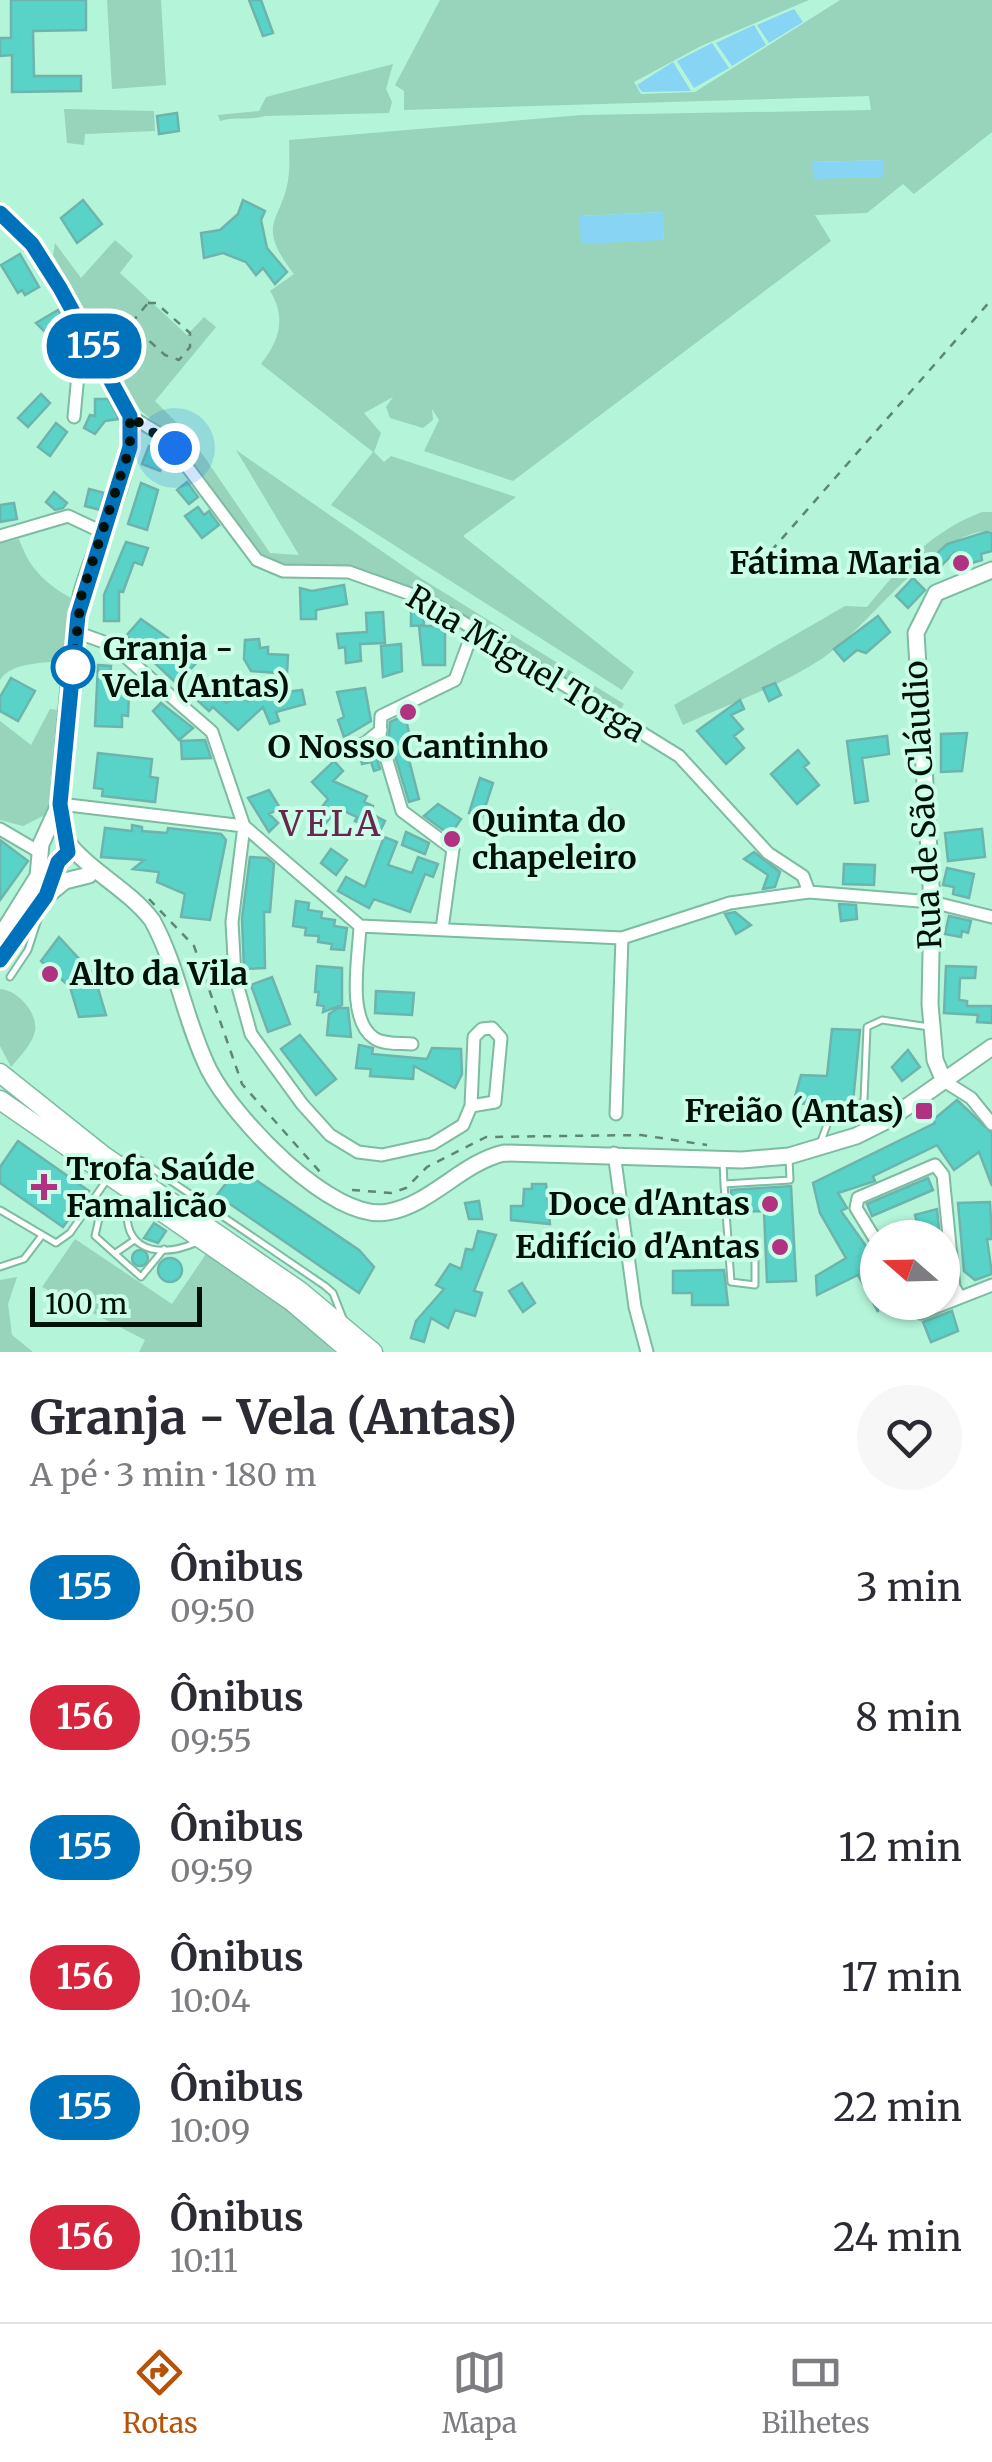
<!DOCTYPE html>
<html lang="pt">
<meta charset="utf-8">
<style>
:root{--surface:#fff;--page:#f7f7f7;--text:#2b2b33;--muted:#7c7c81;--line:#e1e1e2;--accent:#b45309}
body{margin:0;font-family:Merriweather,serif;background:var(--page);color:var(--text);height:100vh;display:flex;flex-direction:column;font-size:38px;white-space:nowrap}
*{box-sizing:border-box;margin:0}
p{font-size:32px;color:var(--muted)}
.icon{flex:none;width:55px;height:55px;fill:none;stroke:currentColor;stroke-width:2;stroke-linecap:round;stroke-linejoin:round}
.map{position:relative;height:1352px;overflow:hidden}
.panel{display:flex;flex-direction:column;background:var(--surface);flex:1}
.panel>*{flex:none}
.badge{padding:0 20px;border-radius:32px;font-size:35px;line-height:65px}
.needle{width:65px;rotate:290deg}
.controls{position:absolute;left:860px;top:1220px;display:grid;gap:20px}
.controls a{display:grid;place-items:center;width:100px;height:100px;border-radius:50%;background:var(--surface);box-shadow:0 2px 8px #0004;font-size:50px}
.scale{position:absolute;left:30px;bottom:25px;width:172px;box-sizing:border-box;padding-left:10px;border:5px solid #001109;border-top:0;font-size:28px;line-height:35px;white-space:nowrap;color:#001109;-webkit-text-stroke:8px #cbfee8;paint-order:stroke}
.you{position:absolute;width:50px;height:50px;margin:-25px;border:8px solid #fff;border-radius:50%;background:#1a73e8;box-shadow:0 0 0 15px #1a73e833}
.map>.badge{position:absolute;translate:-50% -50%;box-shadow:0 0 0 5px #fff}
.round{display:grid;place-items:center;flex:none;width:105px;height:105px;border-radius:52px;background:var(--page)}
.overview{display:flex;align-items:center;justify-content:space-between;height:170px;padding:0 30px}
h1{font-size:48px;font-weight:700;line-height:75px}
ul{padding:0;list-style:none}
li{display:flex;align-items:center;gap:30px;height:130px;padding:0 30px}
li div{flex:1}
li b{display:block;font-size:38px}
li em{font-style:normal}
li .badge{min-width:110px;font-weight:700;text-align:center}
.dock{display:flex;justify-content:space-around;align-items:center;height:140px;border-top:2px solid var(--line);background:var(--surface);font-size:28px;color:var(--muted)}
.dock a{display:grid;justify-items:center;gap:5px}
.dock .active{color:var(--accent)}
.map>svg:first-child{display:block}
</style>
<div class="map">
<svg width="992" height="1352" viewBox="0 0 992 1352">
<rect width="100%" height="100%" fill="#b4f4d9"/>
<!-- green -->
<path fill="#97d4bb" fill-rule="evenodd" d="M107 0H161L166 85 112 89Z
M440 0H809L701 46 634 82 641 94 695 92 840 0H992V132L914 194 903 184 867 213 815 215 831 241 513 481 424 451 439 420 432 409 433 420 423 428 390 418 386 407 393 397 364 413 381 433 374 452 384 462 391 456 516 497 463 536 634 672 622 690 331 505 373 452 261 364C279 341 287 318 270 291L294 274C252 220 285 222 289 172 290 162 289 151 289 140L582 115 871 110 869 96 404 110V91L395 85ZM883 160V177L813 178V162ZM662 212 664 240 579 217 580 216Z
M393 64 386 89 392 102 389 113 265 116C248 121 236 116 220 121L218 115 259 111 266 97Z
M64 109 154 111 155 131 85 134 84 145 67 143Z
M115 240 133 256 120 273 187 335 204 317 216 327 155 401 190 436 270 553 299 555 236 450 419 577 624 704 618 715 417 589 350 568 284 567 257 556 177 441 140 410 53 255 55 243 81 278Z
M982 512H992V531C936 528 871 625 823 658 781 686 729 704 683 725L674 705 845 606 867 607C902 565 930 532 982 512Z
M19 539C30 570 45 583 74 600L65 660C45 664 12 661 0 680V543Z
M50 709 58 710 54 797 49 813 23 826 0 820V721L31 745Z
M0 989C17 990 38 1012 35 1031 32 1045 19 1057 11 1067L0 1046Z
M75 1239 172 1304 208 1251 303 1321 334 1352H139L145 1340 42 1287Z
M17 1277 8 1304 12 1335 33 1352H0V1280Z"/>
<!-- water -->
<path fill="#88d4f5" d="M794 9 803 22 769 43 757 25Z
M754 25 766 45 732 66 716 43Z
M712 43 729 68 694 88 677 61Z
M673 62 691 91 642 92 637 85Z
M883 160 884 177 813 179 812 162Z
M663 212 664 240 581 244 579 216Z"/>
<!-- building -->
<path fill="#59d3c8" stroke="#6cb4ad" stroke-width="2.5" d="M11 0H86V30L33 31 34 76H81V91L12 92V55L0 56V38H11Z
M249 0H261L273 33 263 36Z
M177 113 179 131 159 134 157 116Z
M83 200 102 224 77 243 61 218Z
M243 200 265 211 261 220 267 248 287 272 275 284 263 268 256 275 246 262 223 253 204 258 201 233 220 230 238 214Z
M20 254 39 287 25 295 22 290 18 293 1 265Z
M58 310 72 336 57 344 36 323Z
M41 394 50 403 28 427 18 418Z
M95 399H108L119 419 105 421 95 434 84 428 90 415 95 416Z
M56 423 67 432 50 456 38 447Z
M149 446 167 455 160 471 142 464Z
M187 482 198 497 189 504 177 490Z
M141 483 158 490 147 530 128 524Z
M89 489 104 493 100 510 85 506Z
M54 492 67 503 63 508 55 510 46 502Z
M14 503 17 519 0 522V505Z
M198 507 204 515 209 511 219 525 202 538 185 516Z
M986 532 992 533V551L981 554 982 560 958 567 954 553 936 571 928 562 947 544Z
M126 542 148 548 142 565 134 562 123 592 119 591V621H104V595Z
M913 578 925 590 908 608 896 596Z
M344 585 347 604 316 610V619H301L300 588 312 591Z
M411 604 423 609 424 625 411 626Z
M383 612 385 643 360 644 361 661 346 663 345 647 339 648 337 634 367 632 366 613Z
M878 616 890 632 866 653 857 650 844 661 834 649Z
M141 619 199 660 177 684 126 636Z
M419 626H445V665H423Z
M259 639 260 648 268 647V654L288 655 286 692 302 690 305 704 276 712 279 721 270 724 263 707 238 730 213 707 209 711 198 701 210 688 226 703 241 695 248 701 276 690 277 673 251 671 244 659 245 640Z
M401 644 402 671 383 677 381 646Z
M98 665 111 666 110 676 135 678 134 685 142 686 141 696 129 695 128 716 122 715V727L95 726Z
M11 678 35 691 18 721 0 711V697Z
M775 683 781 695 769 701 763 688Z
M365 688 371 721 344 737 338 720 344 717 337 692Z
M740 700 744 709 731 715 743 729 734 736 744 748 726 764 697 731Z
M161 703 193 728 179 740 153 711Z
M405 715 411 742 405 744 419 799 409 802 389 736 390 722Z
M967 733 962 771 941 772V734Z
M887 736 889 754 862 758 868 801 855 803 847 741Z
M324 737 327 756 305 759 302 740Z
M205 740 211 758 182 759 181 741Z
M374 748 380 769 374 771 371 762 362 764 360 755Z
M798 750 809 763 804 767 819 785 797 804 771 774Z
M98 753 152 759 150 777 158 778 155 802 102 796 103 789 94 788Z
M334 761 343 771 333 781 367 796 364 802 373 806 370 813 385 821 377 837 364 831 367 826 355 821 357 817 338 808 322 828 313 819 328 799 312 782Z
M480 778 493 783 482 817 469 813Z
M269 790 280 808 269 814 278 823 269 832 248 798Z
M438 804 461 819 450 835 424 816Z
M132 825 142 827V831L167 833 168 828 221 834 226 840 210 920 181 917 185 894 157 882 159 872 133 869 144 860 101 857 105 828 132 831Z
M982 829 985 857 948 861 945 833Z
M406 832 429 843 425 854 402 845Z
M384 837 397 842 388 865 412 873 418 857 438 864 433 877 425 874 410 912 374 899 369 908 338 891 346 877 365 887Z
M0 840 28 861 0 900Z
M331 849 347 860 336 875 321 863Z
M754 852 780 872 775 887 763 889 768 875 744 859Z
M250 857 267 858 274 864 270 912H264L265 968 244 969 242 918Z
M844 864 875 865 874 885 843 884Z
M947 868 974 874 969 898 953 894 954 887 943 885Z
M296 901 309 903 308 910 322 912 321 918 335 920 334 926 347 928 344 950 331 949 332 944 318 942 319 936 305 935 306 928 293 926Z
M839 904 856 905 857 919 841 921Z
M735 912 751 925 736 934 725 914Z
M949 916 971 921 968 933 962 931 961 937 945 934Z
M59 937 94 975 106 1015 79 1017 70 987 41 961Z
M317 966 342 968V1005L323 1012 324 1006 317 1005 319 992H315Z
M946 966 976 967 975 978H960L959 1000 967 1001V1006H992V1023L977 1022 978 1015 944 1013Z
M272 977 290 1024 268 1032 251 985Z
M376 991 414 993 412 1015 375 1013Z
M338 1008H348L351 1037 327 1035 329 1014Z
M832 1029 860 1030 853 1102 793 1104 801 1075 827 1076Z
M300 1035 336 1079 316 1095 281 1049Z
M359 1045 373 1048 372 1054 427 1059 432 1048 461 1049 462 1074 455 1088 414 1066 413 1079 370 1076 371 1069 356 1068Z
M908 1050 920 1067 902 1081 892 1067Z
M957 1100 992 1133V1186L979 1152 954 1170 937 1145 873 1176 875 1181 838 1193 847 1208 841 1211 878 1263V1312L858 1275 817 1295 816 1276 846 1258 820 1213 813 1183 935 1123 933 1120Z
M18 1141 89 1191 63 1227 0 1183V1167Z
M238 1168 359 1250 374 1267 359 1293 217 1195Z
M928 1178 933 1190 872 1216 867 1204Z
M532 1184H546L550 1224 511 1220V1206H523L524 1189H532Z
M791 1186 796 1281 767 1282 764 1211 732 1212 731 1190Z
M479 1201 482 1219H469L465 1203Z
M990 1202 992 1239H987L992 1274 975 1280 964 1271 958 1203Z
M937 1209 939 1230 920 1235 915 1215Z
M154 1223 166 1231 158 1243 144 1238Z
M478 1231 496 1235 474 1291 482 1293 475 1316 455 1310 448 1328 431 1318 424 1342 411 1338 416 1321 444 1289 436 1285 450 1264 461 1269 466 1249 473 1250Z
M132 1258a8 8 0 1 1 16 0a8 8 0 1 1-16 0Z
M158 1270a12 12 0 1 1 24 0a12 12 0 1 1-24 0Z
M724 1270 728 1305H692V1293H673V1271Z
M522 1283 535 1303 523 1312 509 1291Z
M952 1311 958 1331 931 1342 923 1322Z"/>
<g fill="none" stroke-linecap="round" stroke-linejoin="round">
<defs>
<path id="lane" d="M10 977 28 950 40 913
M861 1107 877 1122
M802 1121 830 1117
M821 1141 830 1117 856 1111 864 1100 867 1027 882 1020 929 1027
M122 1160H140L325 1286 333 1293 344 1321
M723 1162 724 1184 790 1180 789 1159
M724 1184 731 1282 755 1285V1246L728 1244
M131 1194C115 1246 153 1261 195 1243
M128 1206 99 1218 95 1236 141 1277 164 1249
M0 1210 56 1243 70 1233 106 1181
M117 1252 133 1241
M0 1267 24 1259 40 1238"/>
<path id="street" d="M130 416 165 437 257 560 283 571 349 572 427 600 679 756 768 853 803 876 809 892
M74 417 81 342 88 335
M0 536 68 516 102 532
M76 632 112 645 212 732 244 826 232 922 235 976 251 1034 302 1104 330 1135 358 1152 382 1155 432 1144 463 1125 471 1106 495 1102 501 1038 492 1028 482 1029 474 1037 471 1106
M338 752 365 743 381 730
M60 804 244 826
M244 826 360 926 622 938 730 903 809 892 932 902 992 917
M0 829 41 853
M360 926C359 956 346 1019 374 1038 384 1045 401 1043 412 1044
M442 929 453 849 402 811 380 737 381 716 455 680 473 631
M944 1081 971 1098 992 1124
M616 1114 622 938
M614 1153 635 1307 647 1352
M878 1244 856 1208 858 1198 935 1165 943 1175 954 1287 960 1297
M913 1302 921 1313 992 1285"/>
<path id="secondary" d="M0 213 40 255 130 416C134 476 98 536 82 592 74 625 51 822 68 843 92 873 128 889 152 920 178 967 185 1022 209 1070 233 1117 332 1223 388 1212 432 1204 461 1163 504 1153L742 1160 789 1156 856 1136 888 1120 992 1047
M49 894 65 881 89 875
M0 937 38 876 41 844 58 807
M0 960 46 896 59 862 68 853V844
M944 1081 935 1060 930 1004 932 902 916 633 936 593 992 570"/>
<path id="primary" d="M0 1073 104 1156 300 1291 373 1352
M0 1100 291 1301 351 1352"/>
</defs>
<!-- lane casing -->
<use href="#lane" stroke="#7dbba2" stroke-width="9"/>
<!-- street casing -->
<use href="#street" stroke="#7dbba2" stroke-width="15"/>
<!-- secondary casing -->
<use href="#secondary" stroke="#7dbba2" stroke-width="19"/>
<!-- primary casing -->
<use href="#primary" stroke="#7dbba2" stroke-width="21"/>
<!-- path -->
<path stroke="#5d8674" stroke-width="2.5" stroke-dasharray="8 8" stroke-linecap="butt" d="M148 303H156L190 333V347L179 360 165 355 135 328 134 320Z
M750 575 992 299
M149 899 194 946 242 1084 320 1172
M352 1190 391 1193 406 1188 427 1167 486 1137 641 1135 707 1145"/>
<!-- lane -->
<use href="#lane" stroke="#fff" stroke-width="5"/>
<!-- street -->
<use href="#street" stroke="#fff" stroke-width="11"/>
<!-- secondary -->
<use href="#secondary" stroke="#fff" stroke-width="15"/>
<!-- primary -->
<use href="#primary" stroke="#fff" stroke-width="18"/>
</g>
<g fill="none" stroke-linecap="round" stroke-linejoin="round">
<defs>
<path id="line" d="M0 213 32 244 60 288 130 416V447L78 615 60 804 68 852 58 862 46 896 0 960"/>
</defs>
<!-- line casing -->
<use href="#line" stroke="#fff" stroke-width="22"/>
<!-- line -->
<use href="#line" stroke="#0072bc" stroke-width="15"/>
<!-- walk -->
<path stroke="#001109" stroke-width="10" stroke-dasharray="0 18" d="M73 667 81 597 130 447V416L175 448"/>
</g>
<!-- markers -->
<g fill="#b13280" stroke="#cbfee8" stroke-width="4">
<circle cx="961" cy="563" r="10"/>
<circle cx="408" cy="712" r="10"/>
<circle cx="452" cy="839" r="10"/>
<circle cx="50" cy="974" r="10"/>
<rect x="914" y="1101" width="20" height="20" rx="5"/>
<path d="M39 1172h10v10h10v10h-10v10h-10v-10h-10v-10h10z"/>
<circle cx="770" cy="1204" r="10"/>
<circle cx="780" cy="1247" r="10"/>
</g>
<circle fill="#fff" stroke="#0072bc" stroke-width="5" cx="73" cy="667" r="20"/>
<g text-anchor="middle" dominant-baseline="central" stroke-width="8" stroke-linejoin="round" paint-order="stroke">
<!-- poi labels -->
<g font-size="32" font-weight="bold" fill="#001109" stroke="#cbfee8" text-anchor="end">
<text x="941" y="563">Fátima Maria</text>
<text x="408" y="747" text-anchor="middle">O Nosso Cantinho</text>
<text x="472" y="821" text-anchor="start">Quinta do<tspan x="472" dy="37">chapeleiro</tspan></text>
<text x="70" y="974" text-anchor="start">Alto da Vila</text>
<text x="904" y="1111">Freião (Antas)</text>
<text x="66" y="1169" text-anchor="start">Trofa Saúde<tspan x="66" dy="37">Famalicão</tspan></text>
<text x="750" y="1204">Doce d'Antas</text>
<text x="760" y="1247">Edifício d'Antas</text>
</g>
<!-- stop labels -->
<g font-size="32" font-weight="bold" fill="#001109" stroke="#cbfee8" text-anchor="start">
<text x="103" y="649">Granja -<tspan x="103" dy="37">Vela (Antas)</tspan></text>
</g>
<!-- street labels -->
<g font-size="32" fill="#001109" stroke="#cbfee8">
<text transform="translate(526 664) rotate(31)">Rua Miguel Torga</text>
<text transform="translate(923 805) rotate(-93)">Rua de São Cláudio</text>
</g>
<!-- neighbourhood labels -->
<g font-size="35" letter-spacing="2.5" fill="#66284c" stroke="#cbfee8">
<text x="331" y="824">VELA</text>
</g>
</g>
</svg>
<div class="controls">
<a><svg class="needle" viewBox="-14 -14 28 28"><path d="M0-13l5 13h-10z" fill="#e53935"/><path d="M0 13l5-13h-10z" fill="#7c7c81"/></svg></a>
</div>
<div class="scale">100 m</div>
<div class="you" style="left:175px;top:448px"></div>
<b class="badge" style="left:94px;top:346px;background:#0072bc;color:#fff">155</b>
</div>
<section class="panel">
<div class="overview"><div><h1>Granja - Vela (Antas)</h1><p>A pé · 3 min · 180 m</p></div><a class="round"><svg class="icon" aria-label="heart" viewBox="0 0 24 24"><path d="M12 20l-8-8c-3-5 5-10 8-4 3-6 11-1 8 4z"/></svg></a></div>
<ul>
<li><span class="badge" style="background:#0072bc;color:#fff">155</span><div><b>Ônibus</b><p>09:50</p></div><em>3 min</em></li>
<li><span class="badge" style="background:#d7263d;color:#fff">156</span><div><b>Ônibus</b><p>09:55</p></div><em>8 min</em></li>
<li><span class="badge" style="background:#0072bc;color:#fff">155</span><div><b>Ônibus</b><p>09:59</p></div><em>12 min</em></li>
<li><span class="badge" style="background:#d7263d;color:#fff">156</span><div><b>Ônibus</b><p>10:04</p></div><em>17 min</em></li>
<li><span class="badge" style="background:#0072bc;color:#fff">155</span><div><b>Ônibus</b><p>10:09</p></div><em>22 min</em></li>
<li><span class="badge" style="background:#d7263d;color:#fff">156</span><div><b>Ônibus</b><p>10:11</p></div><em>24 min</em></li>
</ul>
</section>
<nav class="dock">
<a class="active"><svg class="icon" aria-label="directions" viewBox="0 0 24 24"><path d="M12 3l9 9-9 9-9-9zM9 14v-3h6M13 9l2 2-2 2"/></svg>Rotas</a>
<a><svg class="icon" aria-label="map" viewBox="0 0 24 24"><path d="M3 6l6-2 6 2 6-2v14l-6 2-6-2-6 2zM9 4v14M15 6v14"/></svg>Mapa</a>
<a><svg class="icon" aria-label="tickets" viewBox="0 0 24 24"><path d="M3 7h18v10H3zM15 7v10"/></svg>Bilhetes</a>
</nav>
